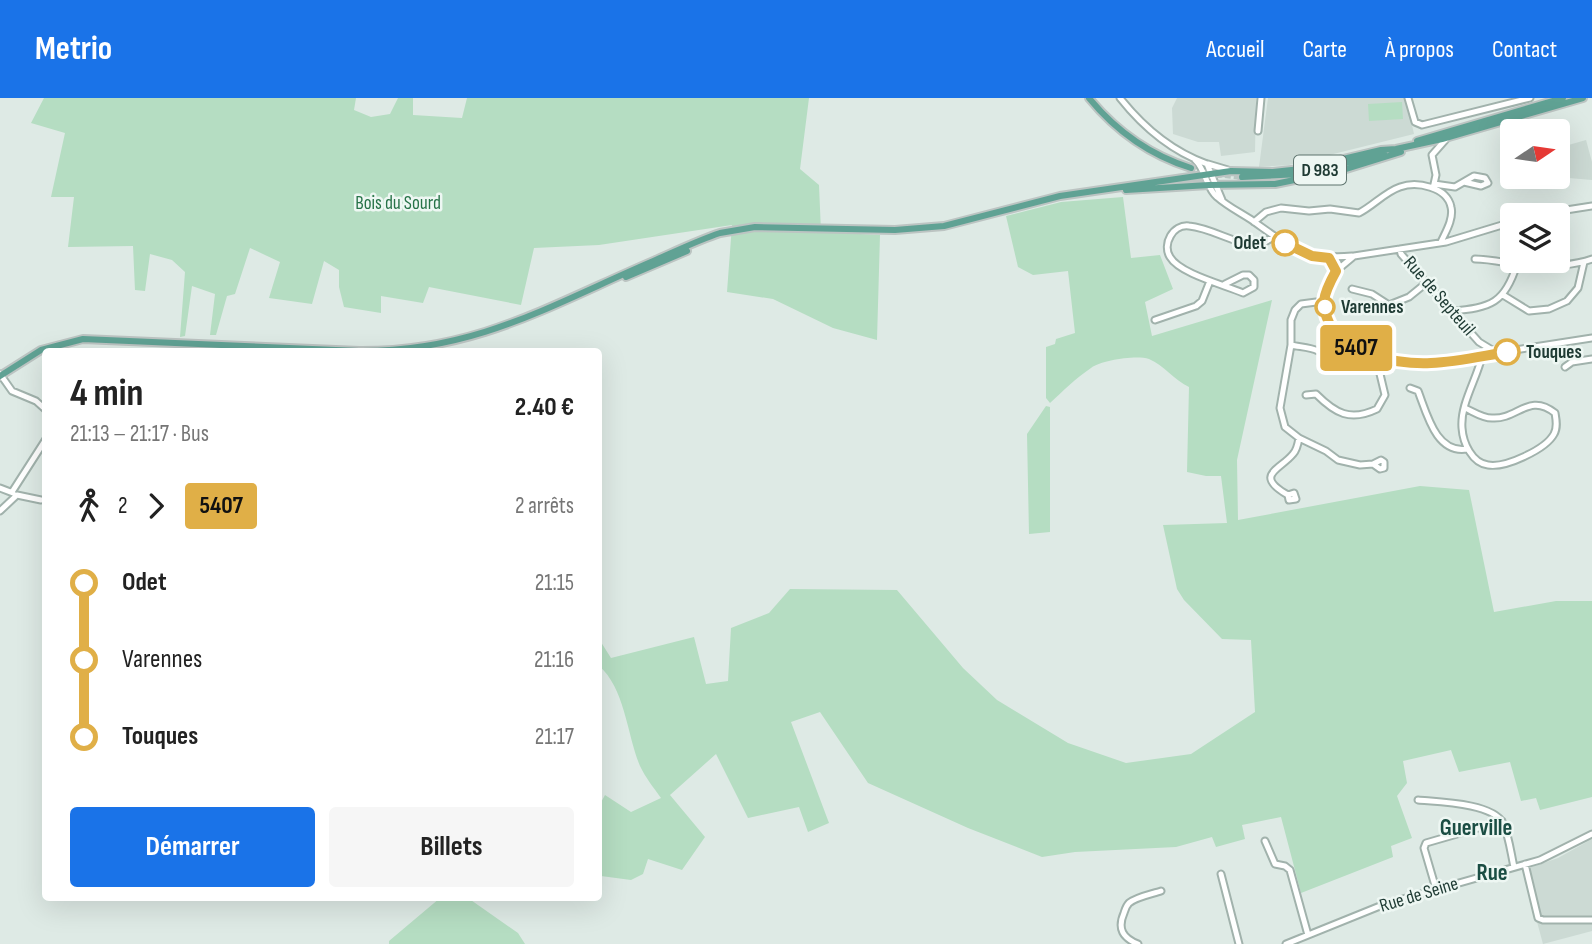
<!DOCTYPE html>
<html lang="fr">
<meta charset="utf-8">
<style>
:root{--surface:#fff;--page:#f6f6f6;--text:#222;--muted:#767676;--accent:#1a73e8}
body{margin:0;font-family:"Sofia Sans Condensed",sans-serif;background:var(--page);color:var(--text);height:100vh;display:flex;flex-direction:column;font-size:26px;white-space:nowrap}
*{box-sizing:border-box;margin:0}
p{font-size:23px;color:var(--muted)}
.icon{flex:none;width:38px;height:38px;fill:none;stroke:currentColor;stroke-width:2;stroke-linecap:round;stroke-linejoin:round}
.map{position:relative;flex:1;overflow:hidden}
.panel{position:absolute;left:42px;top:250px;width:560px;height:553px;display:flex;flex-direction:column;background:var(--surface);border-radius:7px;box-shadow:0 7px 28px #0002}
.panel>*{flex:none}
.badge{padding:0 14px;border-radius:5px;font-size:24px;line-height:46px}
.needle{width:46px;rotate:77deg}
.tools{position:absolute;left:1500px;top:21px;display:grid;gap:14px}
.tools a{display:grid;place-items:center;width:70px;height:70px;border-radius:7px;background:var(--surface);box-shadow:0 7px 28px #0002;font-size:35px}
.map>.badge{position:absolute;translate:-50% -50%;box-shadow:0 0 0 4px #fff}
.legs{display:flex;align-items:center;gap:10px;height:77px;padding:0 28px;font-size:23px}
.legs p{margin-inline-start:auto}
.overview{display:flex;align-items:center;justify-content:space-between;height:119px;padding:0 28px}
h1{font-size:38px;font-weight:700;line-height:52px}
.primary-button{display:flex;gap:14px;margin-top:auto;padding:14px 28px}
.primary-button a{flex:1;height:80px;border-radius:7px;background:var(--accent);color:#fff;font-size:28px;font-weight:700;line-height:80px;text-align:center}
.primary-button a+a{background:var(--page);color:var(--text)}
ul{padding:0 28px;list-style:none}
li{display:flex;align-items:center;gap:24px;height:77px;font-size:26px}
li i{display:grid;place-items:center;width:10px;height:100%;margin:0 9px;background:currentColor}
li i::after{content:'';width:18px;height:18px;margin:-9px;border:5px solid;border-radius:50%;background:var(--surface)}
li p{margin-inline-start:auto}
li:first-child i{background:linear-gradient(#0000 50%,currentColor 0)}
li:last-child i{background:linear-gradient(currentColor 50%,#0000 0)}
header{display:flex;align-items:center;gap:42px;box-sizing:border-box;height:98px;padding:0 35px;background:var(--accent);color:#fff}
header strong{font-size:33px}
nav{display:flex;gap:38px;margin-inline-start:auto;font-size:24px}
.map>svg:first-child{display:block}
</style>
<header>
<strong>Metrio</strong>
<nav><a>Accueil</a><a>Carte</a><a>À propos</a><a>Contact</a></nav>
</header>
<div class="map">
<svg width="1592" height="846" viewBox="0 0 1592 846">
<rect width="100%" height="100%" fill="#deeae5"/>
<!-- built -->
<path fill="#ccdad4" d="M1177 0H1256L1255 54 1221 58 1219 44H1198L1173 36 1172 10Z
M1268 0H1406L1414 36 1289 67 1259 69Z
M1586 42 1592 64V82L1557 79 1558 50Z
M1592 741V833L1543 846 1523 772 1558 760Z"/>
<!-- green -->
<path fill="#b5ddc2" d="M44 0H356L354 12 371 19 390 16 398 0H413V17L462 20 467 0H809L800 71 819 87 821 134 880 137 877 242 833 230 773 201 727 194 732 127 599 147 534 150 521 207 429 189 423 205 381 198V215L344 209 339 189V172L324 163 312 206 269 200 280 164 250 150 235 196 227 198 216 237H210L215 196 192 188 185 238 180 239 185 174 172 162 150 156 145 193 135 192 133 148 68 149 74 99H51L65 35 31 25Z
M1402 4 1403 21 1369 23 1368 6Z
M1123 99 1131 160 1160 157 1173 191 1145 204 1152 238 1272 202 1237 362 1238 422 1420 388 1469 392 1494 514 1556 503H1592V699L1540 712 1536 700 1521 703 1510 664 1459 674 1451 652 1403 663 1407 685 1397 698 1412 740 1391 748 1393 759 1301 795 1281 719 1242 727 1245 741 1216 749 1212 739 1176 749 1075 754 1042 759 968 730 868 685 820 614 791 624 829 725 808 734 799 709 748 720 716 656 670 697 705 739 682 772 648 761 643 776 631 782 601 778 599 791V708L605 697 631 714 661 700C654 690 645 679 640 668 627 637 625 590 599 568V541L611 560 694 539 706 586 728 583 731 530 769 515 790 491 897 492 963 570 997 602 1068 645 1126 665 1191 656 1255 614 1251 542 1222 541 1184 502 1177 491 1163 427 1227 425 1221 378H1206L1187 374 1189 289C1174 282 1164 267 1149 261 1136 257 1102 262 1091 270 1076 280 1063 293 1050 305L1046 300V249L1055 246 1056 241 1075 235 1068 173 1033 177 1018 169 1006 118 1061 104Z
M1046 308 1050 309V434L1029 436 1027 336Z
M440 800H468L518 835 525 846H389V843Z"/>
<g fill="none" stroke-linecap="round" stroke-linejoin="round">
<!-- major-tunnel -->
<path stroke="#b8c7c2" stroke-width="6" stroke-dasharray="6 3" stroke-linecap="butt" d="M1216 76 1242 79"/>
<defs>
<path id="minor" d="M1120 0C1143 29 1171 53 1207 66L1222 102
M1408 0 1415 24 1422 27 1530 0
M1258 33 1261 0
M1195 62C1206 72 1206 90 1217 99 1227 108 1241 115 1253 123 1290 149 1304 162 1352 158
M1208 66 1228 72
M1434 86 1436 77 1432 57 1447 40
M1433 90 1434 86 1455 89 1474 78 1485 80 1488 85 1481 88 1464 84
M1534 117 1592 108
M1254 124 1266 114 1281 110 1309 113 1330 111 1359 115C1373 108 1385 94 1400 89 1417 83 1447 89 1451 109 1454 121 1445 135 1441 144
M1512 124 1446 144 1354 158 1336 173 1324 203 1326 217 1334 233 1345 244 1363 254 1384 260 1409 265H1431L1592 240
M1400 151 1401 156 1479 244 1497 255
M1475 161C1494 161 1512 167 1531 168 1549 169 1575 167 1592 161
M1225 186 1243 177H1249L1254 182V189L1243 195C1225 187 1180 176 1170 159 1162 146 1173 126 1189 128 1212 130 1234 146 1258 148L1275 138
M1352 191 1372 196 1389 207 1409 199 1425 186
M1503 197 1529 213 1549 211 1567 203 1578 190 1584 164
M1324 203 1301 206 1295 212 1291 222V247L1280 310 1285 329 1299 340 1326 353 1338 362 1360 367 1373 366 1380 371 1384 370V364L1381 362 1373 366
M1451 213C1491 210 1505 205 1517 166
M1155 222 1196 208 1202 203 1210 183
M1291 247C1299 249 1310 249 1318 253 1338 262 1342 271 1363 254
M1565 269 1572 264 1592 261
M0 276 12 293 36 303 46 312
M1410 290 1418 293C1427 316 1436 356 1467 351
M1306 297 1316 296C1335 315 1350 324 1377 311L1385 297 1380 276 1384 260
M1465 310C1474 314 1482 320 1492 320 1517 322 1529 294 1555 315 1556 321 1558 329 1554 336 1546 351 1506 370 1488 367 1472 365 1463 345 1462 330 1460 306 1477 281 1482 258
M0 390 13 395
M12 394 46 341
M1288 397 1294 395 1296 401 1289 402 1288 397C1253 377 1280 372 1293 356 1297 352 1298 346 1299 340
M0 413 17 397 41 402
M1418 702C1439 704 1492 705 1503 725 1509 738 1511 756 1514 769
M1265 743 1275 766 1285 768 1290 772 1308 837
M1525 766 1538 820 1543 822H1592
M1221 776 1239 846
M1436 791 1424 750 1426 745 1502 723
M1138 846C1123 840 1117 831 1124 815 1125 812 1126 808 1129 805 1136 799 1152 796 1161 793
M1286 846 1385 806 1540 762 1592 736"/>
<path id="major" d="M1089 0C1116 33 1150 57 1191 70
M1417 43 1563 0
M1242 79 1301 76 1384 55
M1126 92 1209 87 1275 86 1343 72 1401 54
M626 179 687 153
M0 278 41 252 83 241 359 253C474 254 549 208 651 164 674 154 696 143 720 135L755 129 895 132 944 128 1060 98 1231 73 1273 74 1301 71 1381 52 1396 51 1442 41 1583 0"/>
</defs>
<!-- minor casing -->
<use href="#minor" stroke="#a1b2ac" stroke-width="9"/>
<!-- major casing -->
<use href="#major" stroke="#bcc4c2" stroke-width="10"/>
<!-- minor -->
<use href="#minor" stroke="#fff" stroke-width="5"/>
<!-- major -->
<use href="#major" stroke="#60a294" stroke-width="6"/>
</g>
<g fill="none" stroke-linecap="round" stroke-linejoin="round">
<defs>
<path id="line-1" d="M1285 145 1312 158 1329 160 1336 173C1331 182 1325 193 1324 203 1324 253 1392 267 1431 265 1456 264 1482 258 1507 254"/>
</defs>
<!-- line-1 casing -->
<use href="#line-1" stroke="#fff" stroke-width="16"/>
<!-- line-1 -->
<use href="#line-1" stroke="#e0af47" stroke-width="10"/>
</g>
<!-- markers -->
<g fill="#fff" stroke="#e0af47" stroke-width="3.5">
<circle cx="1285" cy="145" r="12"/>
<circle cx="1325" cy="209" r="9"/>
<circle cx="1507" cy="254" r="12"/>
</g>
<g text-anchor="middle" dominant-baseline="central" stroke-width="5" stroke-linejoin="round" paint-order="stroke">
<!-- shield labels -->
<rect fill="#eef7f3" stroke="#5d736d" stroke-width="2" x="1294" y="57.5" width="52" height="29" rx="5"/>
<g font-size="18" font-weight="bold" fill="#1f3b34">
<text x="1320" y="72">D 983</text>
</g>
<!-- park labels -->
<g font-size="19" fill="#277348" stroke="#eef7f3">
<text x="398" y="105">Bois du Sourd</text>
</g>
<!-- stop labels -->
<g font-size="19" font-weight="bold" fill="#1f3b34" stroke="#eef7f3" text-anchor="start">
<text x="1266" y="145" text-anchor="end">Odet</text>
<text x="1341" y="209">Varennes</text>
<text x="1526" y="254">Touques</text>
</g>
<!-- street labels -->
<g font-size="19" fill="#1f3b34" stroke="#eef7f3">
<text transform="translate(1439 198) rotate(49)">Rue de Septeuil</text>
<text transform="translate(1419 797) rotate(-17)">Rue de Seine</text>
</g>
<!-- quarter labels -->
<g font-size="23" font-weight="bold" fill="#1a4d43" stroke="#eef7f3">
<text x="1476" y="730">Guerville</text>
<text x="1492" y="775">Rue</text>
</g>
</g>
</svg>
<div class="tools">
<a><svg class="needle" viewBox="-14 -14 28 28"><path d="M0-13l5 13h-10z" fill="#e53935"/><path d="M0 13l5-13h-10z" fill="#767676"/></svg></a>
<a><svg class="icon" aria-label="layers" viewBox="0 0 24 24"><path d="M12 4l9 5-9 5-9-5zM3 14l9 5 9-5"/></svg></a>
</div>
<b class="badge" style="left:1356px;top:250px;background:#e0af47;color:#111">5407</b>
<section class="panel">
<div class="overview"><div><h1>4 min</h1><p>21:13 – 21:17 · Bus</p></div><b>2.40 €</b></div>
<div class="legs"><svg class="icon" aria-label="walk" viewBox="0 0 24 24"><circle cx="13" cy="4" r="2"/><path d="M13 8l-2 6 4 7M11 14l-3 7M7 12l3-4h3l4 4"/></svg>2<svg class="icon" aria-label="forward" viewBox="0 0 24 24"><path d="M9 5l7 7-7 7"/></svg><b class="badge" style="background:#e0af47;color:#111">5407</b><p>2 arrêts</p></div>
<ul>
<li><i style="color:#e0af47"></i><b>Odet</b><p>21:15</p></li>
<li><i style="color:#e0af47"></i><span>Varennes</span><p>21:16</p></li>
<li><i style="color:#e0af47"></i><b>Touques</b><p>21:17</p></li>
</ul>
<div class="primary-button"><a>Démarrer</a><a>Billets</a></div>
</section>
</div>
